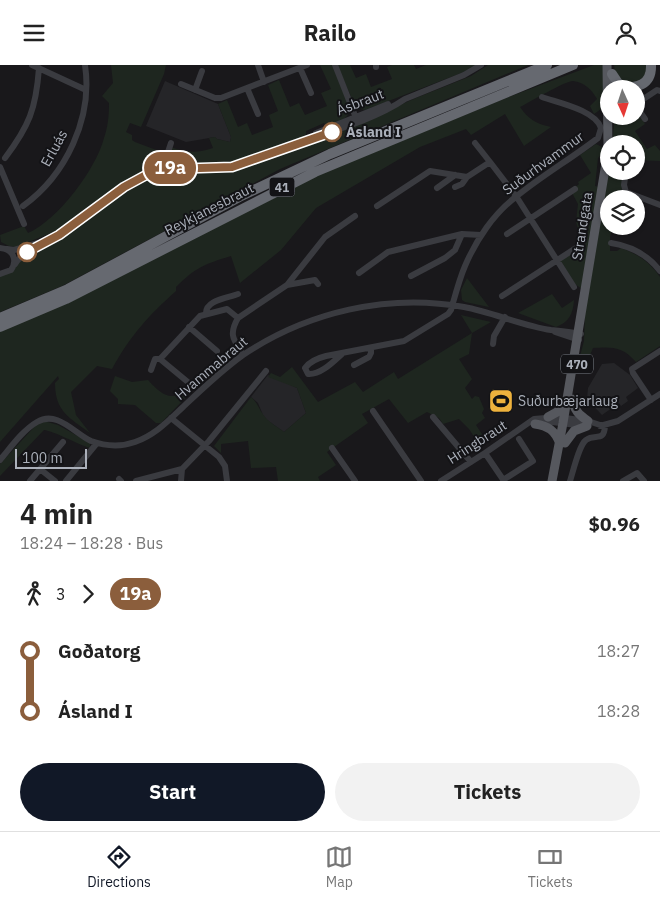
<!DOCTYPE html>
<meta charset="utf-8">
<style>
:root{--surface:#fff;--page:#f2f2f2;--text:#222;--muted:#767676;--line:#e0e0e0;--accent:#111827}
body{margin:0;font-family:"IBM Plex Sans",sans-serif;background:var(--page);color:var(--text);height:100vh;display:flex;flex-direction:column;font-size:19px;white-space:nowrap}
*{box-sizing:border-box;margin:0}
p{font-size:16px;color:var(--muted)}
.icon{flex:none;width:28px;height:28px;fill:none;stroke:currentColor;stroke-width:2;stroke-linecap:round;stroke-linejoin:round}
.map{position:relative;height:416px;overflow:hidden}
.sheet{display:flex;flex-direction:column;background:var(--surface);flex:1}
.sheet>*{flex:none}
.badge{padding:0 10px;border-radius:16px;font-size:18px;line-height:32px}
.needle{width:32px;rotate:177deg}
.tools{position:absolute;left:600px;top:15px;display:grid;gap:10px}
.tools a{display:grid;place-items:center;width:45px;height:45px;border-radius:50%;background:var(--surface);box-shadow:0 1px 4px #0004;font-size:25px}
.scale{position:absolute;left:15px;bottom:12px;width:72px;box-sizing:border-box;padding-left:5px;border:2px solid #abb0ba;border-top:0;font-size:14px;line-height:18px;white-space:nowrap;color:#abb0ba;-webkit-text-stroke:4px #131316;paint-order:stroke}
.map>.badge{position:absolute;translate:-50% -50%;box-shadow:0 0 0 2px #fff}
.legs{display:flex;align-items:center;gap:8px;height:55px;padding:0 20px;font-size:16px}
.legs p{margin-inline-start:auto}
.overview{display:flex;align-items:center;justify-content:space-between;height:85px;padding:0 20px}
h1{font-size:28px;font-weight:700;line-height:38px}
.cta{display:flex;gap:10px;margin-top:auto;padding:10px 20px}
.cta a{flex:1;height:58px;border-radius:30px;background:var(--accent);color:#fff;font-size:20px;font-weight:700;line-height:58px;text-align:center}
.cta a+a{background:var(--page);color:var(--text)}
ul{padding:0 20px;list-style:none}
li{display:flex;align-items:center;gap:18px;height:60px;font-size:19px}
li i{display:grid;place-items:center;width:8px;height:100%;margin:0 6px;background:currentColor}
li i::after{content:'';width:12px;height:12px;margin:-6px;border:4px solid;border-radius:50%;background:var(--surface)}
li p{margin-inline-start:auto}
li:first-child i{background:linear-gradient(#0000 50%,currentColor 0)}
li:last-child i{background:linear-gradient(currentColor 50%,#0000 0)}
header{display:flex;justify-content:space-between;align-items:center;height:65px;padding:0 20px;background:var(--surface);font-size:22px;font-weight:700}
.menu{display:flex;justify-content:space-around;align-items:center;height:70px;border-top:1px solid var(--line);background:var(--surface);font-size:14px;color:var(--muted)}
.menu a{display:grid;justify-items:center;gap:2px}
.menu .active{color:var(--accent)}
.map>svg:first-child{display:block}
</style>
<header><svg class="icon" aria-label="menu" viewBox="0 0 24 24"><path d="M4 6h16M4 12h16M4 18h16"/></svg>Railo<svg class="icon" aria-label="person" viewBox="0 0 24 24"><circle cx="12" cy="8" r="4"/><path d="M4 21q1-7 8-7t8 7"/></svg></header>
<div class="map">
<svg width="660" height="416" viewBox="0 0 660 416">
<rect width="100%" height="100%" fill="#19181b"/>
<!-- built -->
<path fill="#252528" d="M165 16 218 39 231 72 230 77 217 74 215 72 186 77 146 61Z
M614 298 630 310 638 323 626 332 628 336 621 341 619 338 602 350 587 334 588 323 602 299Z
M268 310 297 323 306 348 284 367 267 355 263 350 258 338 251 332Z"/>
<!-- green -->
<path fill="#1e261f" d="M111 0H166L164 9 141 62 130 58 126 67 132 70V75L135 77 159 86 160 90 157 99 120 119 56 166 16 182 9 181 1 177 0 170 24 161 28 168C58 155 96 104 104 73 108 62 109 50 109 38L102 31 113 18Z
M320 0H333L348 39 349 48C345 56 335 59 326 60L324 58 306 66V69L301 73C261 89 234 104 189 99 183 99 176 99 170 97L169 87 171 82C185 88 199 88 213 83L209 73 215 72 217 74 230 77 231 72 218 39 227 35 238 62 247 58 252 70 273 62 269 50 278 46 268 20 279 15 290 42 299 38 305 50 327 41 321 28 331 24Z
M337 0H350L356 13 366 9 371 22 392 14 387 2 392 0H414L416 4 426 0H476L464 7 365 45 356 43Z
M488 0H528L280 104 62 221 0 247V211L27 188 67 167 134 119 165 109 184 106 232 105 253 99 377 50 416 33 471 11Z
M594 0H604L607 46 601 44 594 49 590 41 597 34C592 25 584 17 573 16 565 16 530 37 520 42 529 55 537 59 551 62L524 81 505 49 471 70 466 64 420 82 316 143 281 185 240 218 231 191C205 199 196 202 176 222V226C149 250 130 271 112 304L97 301 71 327 76 350 90 368C70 353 55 347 55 318L59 314 58 311 0 377V264L294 120 506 33Z
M614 0H647L645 12 630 20 621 17 615 7Z
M636 46 645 59 635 66 647 84 655 80 660 86V96L636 95V79H612L615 51H636Z
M596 79 602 82 601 90 598 93 595 121 599 122 582 224 572 217 557 193 582 176 576 157 578 139 571 126 579 119 578 117 591 108 580 90Z
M609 106H623L622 123 626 134H609V161H613L610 172V186H617L621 183C637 189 650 197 660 212V281L636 297C622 281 612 282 593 283L587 297 580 291 584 276 585 249Z
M467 213 489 242 465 237 462 235 461 225Z
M552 229 562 243 574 235C573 249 569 257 556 262L518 248Z
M461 250 491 257 472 268 469 289 459 294 472 314 465 323 472 334 475 331 479 332 484 344 482 348 485 353 476 360 487 377 480 381 469 364 459 354 443 359 439 353 427 347 408 358 389 334 362 349 368 358 327 387 336 400 318 412 320 416H278L276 402 251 403 248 376 221 379V388L214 381 251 332C258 338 259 345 265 352 270 358 278 362 284 367L306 348 297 323 268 312 271 308 280 312 292 302 318 337 355 317 363 327 394 307 398 314 472 268Z
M115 311 132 317 148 315C162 330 171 338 189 323L192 326 161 358H156L135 340 118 339V334L110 326Z
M44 356 58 360 90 378V383C77 379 54 366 44 365L0 411V399L37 359Z"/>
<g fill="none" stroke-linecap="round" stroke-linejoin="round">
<!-- minor -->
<path stroke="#3a3b40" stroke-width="6" d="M32 0 86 25
M258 0 264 17
M335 0 356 53
M376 0V2
M300 3 311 28
M181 19 215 33H221L307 0
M247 23 258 49
M195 25 202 6
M645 54 636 41 639 37 657 25 660 26
M316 68 388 39
M475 78 490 97
M5 93C29 61 36 44 39 3
M0 102 24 159
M168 104 167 90 171 78
M626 106 624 120 626 127 660 140
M455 122 462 119 467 112
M437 123 455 110
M23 141C66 110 93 53 85 0
M377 141 430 106 467 112 490 97 516 131 574 222
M507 169 575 124
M611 178C630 181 648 190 660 206
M0 183C13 184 18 195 11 205L0 209
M7 184 14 185 38 178
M15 199C26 182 48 177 65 166 93 147 117 120 149 109 177 99 204 107 232 101 255 97 275 86 296 78 332 66 374 55 405 34L464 10 481 0
M359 208 388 187 462 169 481 170
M411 211 445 193 455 185 462 169
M287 220 315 215 318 219
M502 231 579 181
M206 249C205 235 228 233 238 229
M189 262 217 286
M555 267 579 275
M493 279 494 271 505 252
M343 288C334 296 321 310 308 309L305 303C310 296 318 293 326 291L404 276 448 249 451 245C455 231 459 215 465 201 476 175 494 148 517 131 543 110 572 93 598 73L601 63C595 45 559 38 542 32
M243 290C234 275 228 270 238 253L287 220 325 172 355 151
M160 294 189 318
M354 300 369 292 371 288V283
M151 305 155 294H160L200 251 227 244 238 253
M651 335 633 308 632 304 660 286
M373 346 421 416
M433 352 471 397
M171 353 219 392 225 401 227 416
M538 358 552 357 585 361
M600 361 618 356 660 329
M332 383 355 416
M485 388 504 416
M0 395C11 382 23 365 37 357 57 345 74 368 91 376 105 381 121 382 135 377 155 370 168 356 183 342 202 324 222 305 243 290 307 247 388 228 464 242 492 247 523 261 551 265 561 266 571 267 581 269
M40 404 55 416
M119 414 121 416
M503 415 533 396 519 374
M30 416 63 377
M66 416 97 378
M136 416 182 404 209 376 266 306
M181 416 182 404
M441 416 485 388 534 354 557 352 588 356 603 361
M570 416C573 407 579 380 586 375 595 368 604 378 605 361
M623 416 637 408 644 416"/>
<!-- major -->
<path stroke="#56585e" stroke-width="9" d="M607 0 608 83
M572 334C574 345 579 350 588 356
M548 352 557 347 565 337
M535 359C548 361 555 365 560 379
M565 378 574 366 587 361
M552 416 563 358 609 80"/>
<!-- highway -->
<path stroke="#666970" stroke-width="10" d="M612 9 618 18 626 23
M613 24C630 22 652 25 651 0
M0 253 68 224 239 132 330 89 547 0
M0 262 66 234 315 107 573 0"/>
</g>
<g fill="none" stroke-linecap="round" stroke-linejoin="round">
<defs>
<path id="line-1" d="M27 187 59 170 124 122 148 109 168 104 232 102 332 67"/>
</defs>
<!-- line-1 casing -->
<use href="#line-1" stroke="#fff" stroke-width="11"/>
<!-- line-1 -->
<use href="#line-1" stroke="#8b5e3c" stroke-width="8"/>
</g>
<!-- icons -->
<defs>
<symbol id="stadium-square" viewBox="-11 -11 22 22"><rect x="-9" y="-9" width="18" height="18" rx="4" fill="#eeb23d" stroke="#131316"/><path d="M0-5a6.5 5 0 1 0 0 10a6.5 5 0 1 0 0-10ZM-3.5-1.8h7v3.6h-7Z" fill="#111"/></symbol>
</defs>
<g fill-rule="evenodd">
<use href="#stadium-square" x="487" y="322" width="28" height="28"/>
</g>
<!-- markers -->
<g fill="#fff" stroke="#8b5e3c" stroke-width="2.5">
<circle cx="332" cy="67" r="9"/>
<circle cx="27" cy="187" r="9"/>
</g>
<g text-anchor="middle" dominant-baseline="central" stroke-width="4" stroke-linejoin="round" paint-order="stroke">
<!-- shield labels -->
<g fill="#131316" stroke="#7d8189" stroke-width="1">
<rect x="269.5" y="112.5" width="25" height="19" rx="4"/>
<rect x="561" y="289.5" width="32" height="19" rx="4"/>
</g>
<g font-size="12" font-weight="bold" fill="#abb0ba">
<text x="282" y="122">41</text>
<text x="577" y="299">470</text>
</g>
<!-- street labels -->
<g font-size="14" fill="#abb0ba" stroke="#131316">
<text transform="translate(360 37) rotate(-21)">Ásbraut</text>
<text transform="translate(54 83) rotate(-61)">Erluás</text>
<text transform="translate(543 98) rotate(-36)">Suðurhvammur</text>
<text transform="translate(209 144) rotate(-27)">Reykjanesbraut</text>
<text transform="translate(582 161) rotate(-81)">Strandgata</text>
<text transform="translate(211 303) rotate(-40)">Hvammabraut</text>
<text transform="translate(477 377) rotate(-33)">Hringbraut</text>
</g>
<!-- stop labels -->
<g font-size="14" font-weight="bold" fill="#abb0ba" stroke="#131316" text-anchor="start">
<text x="346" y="67">Ásland I</text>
</g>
<!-- poi labels -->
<g font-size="14" fill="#abb0ba" stroke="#131316" text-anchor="start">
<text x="518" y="336">Suðurbæjarlaug</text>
</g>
</g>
</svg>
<div class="tools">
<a><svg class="needle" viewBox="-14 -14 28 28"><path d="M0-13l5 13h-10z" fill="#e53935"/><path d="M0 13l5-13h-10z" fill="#767676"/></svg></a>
<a><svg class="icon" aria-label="locate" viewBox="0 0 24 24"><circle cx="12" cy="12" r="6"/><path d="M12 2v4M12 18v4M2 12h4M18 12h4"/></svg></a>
<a><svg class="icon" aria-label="layers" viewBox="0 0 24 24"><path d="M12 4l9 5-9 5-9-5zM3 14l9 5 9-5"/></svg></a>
</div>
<div class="scale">100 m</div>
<b class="badge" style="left:170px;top:103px;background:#8b5e3c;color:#fff">19a</b>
</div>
<section class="sheet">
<div class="overview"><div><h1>4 min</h1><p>18:24 – 18:28 · Bus</p></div><b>$0.96</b></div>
<div class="legs"><svg class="icon" aria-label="walk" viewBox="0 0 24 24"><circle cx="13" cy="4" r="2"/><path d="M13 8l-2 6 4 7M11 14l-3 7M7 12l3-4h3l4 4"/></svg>3<svg class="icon" aria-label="forward" viewBox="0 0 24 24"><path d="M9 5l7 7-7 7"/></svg><b class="badge" style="background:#8b5e3c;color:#fff">19a</b></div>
<ul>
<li><i style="color:#8b5e3c"></i><b>Goðatorg</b><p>18:27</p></li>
<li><i style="color:#8b5e3c"></i><b>Ásland I</b><p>18:28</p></li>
</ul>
<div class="cta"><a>Start</a><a>Tickets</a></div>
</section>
<nav class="menu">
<a class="active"><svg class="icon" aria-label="directions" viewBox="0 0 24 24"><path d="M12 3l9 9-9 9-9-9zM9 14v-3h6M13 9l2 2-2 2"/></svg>Directions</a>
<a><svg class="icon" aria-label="map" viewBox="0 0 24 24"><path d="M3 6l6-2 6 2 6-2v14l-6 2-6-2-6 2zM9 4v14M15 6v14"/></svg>Map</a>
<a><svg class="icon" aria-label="tickets" viewBox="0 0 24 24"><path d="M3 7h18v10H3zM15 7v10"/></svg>Tickets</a>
</nav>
